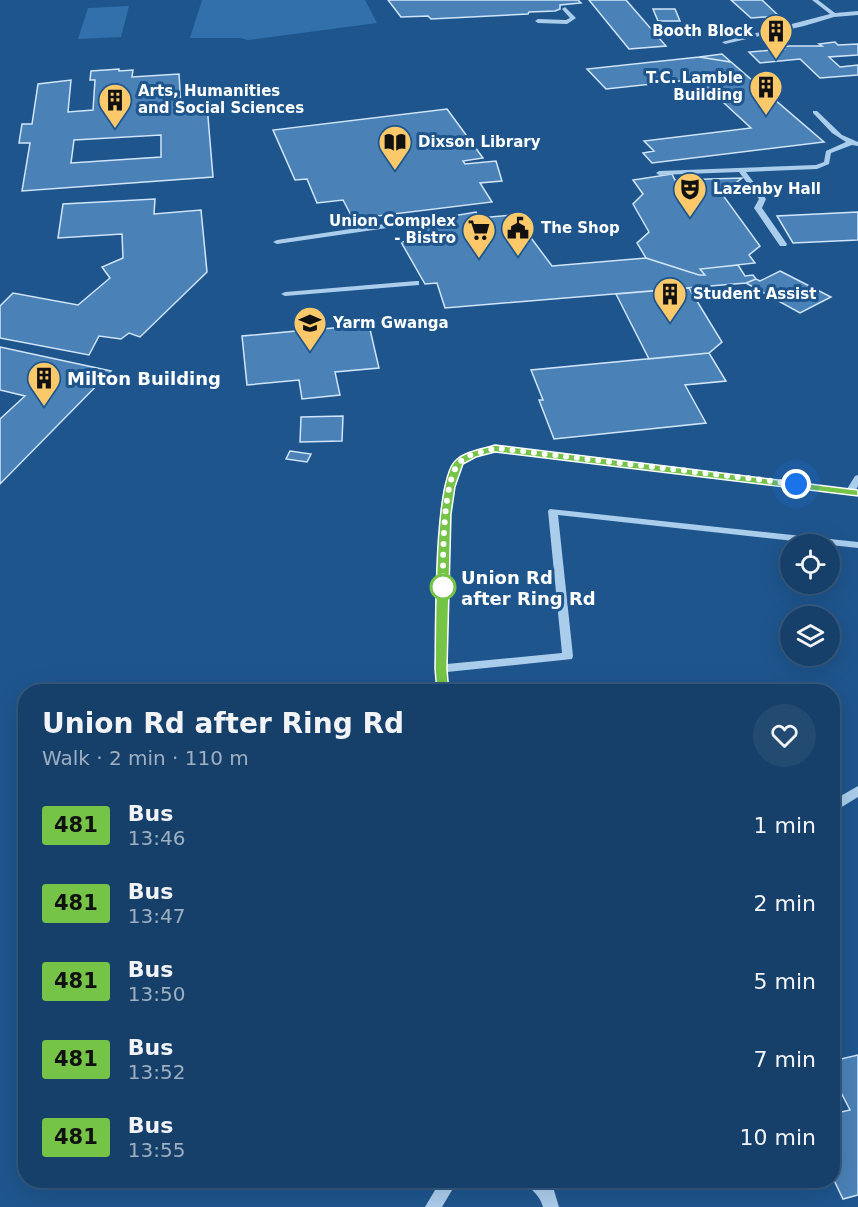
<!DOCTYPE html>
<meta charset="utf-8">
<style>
:root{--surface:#16406a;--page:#234b72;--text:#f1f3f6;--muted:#9eafc1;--line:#35597e}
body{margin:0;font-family:"DejaVu Sans",sans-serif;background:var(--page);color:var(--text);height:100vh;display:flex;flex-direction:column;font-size:22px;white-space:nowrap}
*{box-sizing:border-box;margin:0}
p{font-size:20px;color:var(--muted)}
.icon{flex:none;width:33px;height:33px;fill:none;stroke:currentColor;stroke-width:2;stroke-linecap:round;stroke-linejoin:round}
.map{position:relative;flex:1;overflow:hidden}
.details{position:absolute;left:18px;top:684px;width:822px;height:504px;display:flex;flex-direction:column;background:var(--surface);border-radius:24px;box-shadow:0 6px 24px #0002,0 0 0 2px var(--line)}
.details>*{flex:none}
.badge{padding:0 12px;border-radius:4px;font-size:21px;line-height:39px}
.tools{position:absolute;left:780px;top:534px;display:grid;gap:12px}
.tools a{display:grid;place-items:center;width:60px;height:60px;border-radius:50%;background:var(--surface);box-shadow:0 6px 24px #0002,0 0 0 2px var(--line);font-size:30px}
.you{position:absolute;width:30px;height:30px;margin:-15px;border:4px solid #fff;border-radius:50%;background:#1a73e8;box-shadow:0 0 0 9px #1a73e833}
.map>.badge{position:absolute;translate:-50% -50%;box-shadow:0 0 0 3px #fff}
.round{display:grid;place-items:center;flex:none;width:63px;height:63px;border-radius:32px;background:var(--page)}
.overview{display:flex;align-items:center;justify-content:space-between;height:102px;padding:0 24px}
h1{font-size:28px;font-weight:700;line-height:45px}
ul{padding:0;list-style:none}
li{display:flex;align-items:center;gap:18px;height:78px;padding:0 24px}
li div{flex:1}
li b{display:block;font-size:22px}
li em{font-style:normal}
li .badge{min-width:66px;font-weight:700;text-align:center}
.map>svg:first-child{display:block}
</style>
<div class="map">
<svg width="858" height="1207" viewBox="0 0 858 1207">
<rect width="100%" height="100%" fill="#1e558d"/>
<!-- green -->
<path fill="#3170aa" d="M202 0H365L377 23 248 40 240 38H190Z
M129 6 121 37 78 39 88 8Z"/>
<!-- building -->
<path fill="#4a81b6" stroke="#d1e5f9" stroke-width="1.5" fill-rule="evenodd" d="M388 0H578L581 3 560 5V9L555 11 529 12 528 14 431 19 428 16 401 17Z
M589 0H626L666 46 629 49Z
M731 0H762L779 16 751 18Z
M653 9H675L680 21H658Z
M835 42 838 45 858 44V55L829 57 840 67 858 65V75L820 78 800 59 760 63 749 52 784 49 781 47 790 46H822L819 44Z
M722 54 731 62 699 57Z
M699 57 731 62 824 142 652 163 643 153 654 151 644 141 751 128 698 79 606 89 587 69Z
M119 69V71L133 70 132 77 179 74 181 107 207 105 213 177 22 191 30 143H19L22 124H32L38 84 71 80 68 112 93 110 95 80H90L91 71ZM161 135V157L71 163 74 140Z
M447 109 483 158 463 161 465 164 496 161 502 181 480 183 492 202 353 219 343 200 317 203 307 179 295 180 273 130Z
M672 174 675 180 742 178 722 194 760 246 749 255 755 263 700 269 705 275H699L646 258 637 243 649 232 633 204 643 194 633 180Z
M155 199 154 214 201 210 207 272 140 337 129 333 121 339 99 336 89 355 0 338V306L13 293 78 305 110 278 102 267 123 258 122 234 58 238 63 204Z
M476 212 479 218 514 215 552 266 646 258 699 275H705L700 269 738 265 745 276 753 275 756 279 746 283 445 308 437 283 425 284 401 242 414 240 406 224Z
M858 212V240L793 243 777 216Z
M780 271 831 297 800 313 746 283 756 279 760 281Z
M689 288 722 342 709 353 649 359 616 294Z
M320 323 321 329 369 325 379 368 335 372 340 395 302 399 299 380 247 385 242 336 296 331 295 325Z
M0 347 111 371 0 484V419L25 396 0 390Z
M709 353 726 381 685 385 706 423 554 439 539 400H543L531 370Z
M343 416 342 441 300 442 301 417Z
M290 451 311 454 307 462 286 459Z
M858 1055V1195L843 1199 832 1176V1114L850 1110 832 1075V1061Z"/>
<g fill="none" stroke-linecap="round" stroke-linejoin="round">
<!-- minor -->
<path fill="#abcdec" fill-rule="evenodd" d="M812 0H818L835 13 858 11V15L834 17 804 26 725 44 722 42 830 14Z
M565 7 576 18 567 24 538 23 535 21 538 19 566 20 570 18 562 9Z
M813 111H817L842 135 858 142V146L852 145 831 153 829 164 817 169 746 172 766 199 762 208 787 244 786 246H780L754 208 759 199 739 172 659 175 656 173 659 171 816 165 824 162 826 151 846 142 832 133 813 113Z
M384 224 388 226 387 228 277 244 273 242 277 240Z
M416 281H419V285L285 296 281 294 285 292Z
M495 446 847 489 855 476 858 475V486L856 490H858V496L495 452 476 457 463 464 454 487 450 514 447 664 562 653 548 511 550 509 858 542V548L558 515 573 656 572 659 447 672 449 692H437L435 669 440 514 444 487 456 460 470 453Z
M858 786V797L832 813V801Z
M441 1180H458L442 1207H425Z
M526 1180H545L553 1187 559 1207H543C539 1193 531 1192 526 1180Z"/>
</g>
<!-- line -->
<path fill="#75c447" stroke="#fff" stroke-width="1.5" d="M495 445 858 490V496L495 452 476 457 463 464 455 487 451 514 447 669 449 692 443 696 437 692 435 669C436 633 433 479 456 460 466 451 482 449 495 445Z"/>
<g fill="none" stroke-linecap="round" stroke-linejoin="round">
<!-- walk -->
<path stroke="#fff" stroke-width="6" stroke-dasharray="0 10.8" d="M443 587C443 561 442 479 460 462 468 453 484 452 495 448L796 484"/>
</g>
<!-- icons -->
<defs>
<symbol id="building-pin" viewBox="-11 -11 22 30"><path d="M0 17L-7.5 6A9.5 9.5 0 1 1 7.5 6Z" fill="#fbc86a" stroke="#1e558d"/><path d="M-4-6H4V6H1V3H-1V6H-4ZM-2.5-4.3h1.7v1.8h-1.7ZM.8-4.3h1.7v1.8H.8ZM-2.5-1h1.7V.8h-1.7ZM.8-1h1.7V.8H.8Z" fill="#111"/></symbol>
<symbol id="library-pin" viewBox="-11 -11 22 30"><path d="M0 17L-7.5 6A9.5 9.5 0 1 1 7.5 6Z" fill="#fbc86a" stroke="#1e558d"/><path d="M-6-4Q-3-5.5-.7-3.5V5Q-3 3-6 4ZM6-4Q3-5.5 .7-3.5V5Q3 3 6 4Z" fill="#111"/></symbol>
<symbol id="theatre-pin" viewBox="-11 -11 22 30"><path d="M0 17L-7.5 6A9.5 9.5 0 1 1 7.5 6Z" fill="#fbc86a" stroke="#1e558d"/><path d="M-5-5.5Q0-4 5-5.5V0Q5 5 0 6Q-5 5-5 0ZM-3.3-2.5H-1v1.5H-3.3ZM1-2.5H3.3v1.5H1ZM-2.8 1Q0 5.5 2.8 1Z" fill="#111"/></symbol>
<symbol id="civic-pin" viewBox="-11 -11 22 30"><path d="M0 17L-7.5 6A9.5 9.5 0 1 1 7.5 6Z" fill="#fbc86a" stroke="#1e558d"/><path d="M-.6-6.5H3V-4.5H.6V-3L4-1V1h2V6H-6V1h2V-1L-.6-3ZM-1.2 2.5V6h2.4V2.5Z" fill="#111"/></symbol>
<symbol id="supermarket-pin" viewBox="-11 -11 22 30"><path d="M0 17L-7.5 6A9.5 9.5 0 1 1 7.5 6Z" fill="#fbc86a" stroke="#1e558d"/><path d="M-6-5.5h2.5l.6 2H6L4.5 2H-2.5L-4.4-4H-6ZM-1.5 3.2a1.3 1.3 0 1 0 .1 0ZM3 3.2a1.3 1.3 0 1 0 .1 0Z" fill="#111"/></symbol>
<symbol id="school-pin" viewBox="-11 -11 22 30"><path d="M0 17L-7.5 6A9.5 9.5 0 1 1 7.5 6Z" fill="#fbc86a" stroke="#1e558d"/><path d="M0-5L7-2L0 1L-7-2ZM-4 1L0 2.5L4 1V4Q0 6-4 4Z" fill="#111"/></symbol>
</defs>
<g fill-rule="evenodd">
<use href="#building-pin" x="757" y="12" width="38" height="52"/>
<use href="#building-pin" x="747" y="68" width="38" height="52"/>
<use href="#building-pin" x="96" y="81" width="38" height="52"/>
<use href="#library-pin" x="376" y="123" width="38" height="52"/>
<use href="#theatre-pin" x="671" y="170" width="38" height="52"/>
<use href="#civic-pin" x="499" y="209" width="38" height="52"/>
<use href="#supermarket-pin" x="460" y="211" width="38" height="52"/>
<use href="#building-pin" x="651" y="275" width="38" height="52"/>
<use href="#school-pin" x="291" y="304" width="38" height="52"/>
<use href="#building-pin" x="25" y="359" width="38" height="52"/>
</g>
<!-- markers -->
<circle fill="#fff" stroke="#75c447" stroke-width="3" cx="443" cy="587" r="12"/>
<g text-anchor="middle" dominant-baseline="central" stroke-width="6" stroke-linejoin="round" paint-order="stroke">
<!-- far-poi labels -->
<g font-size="15" font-weight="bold" fill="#fff" stroke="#1e558d" text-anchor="start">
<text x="753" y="31" text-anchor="end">Booth Block</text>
<text x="743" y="78" text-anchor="end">T.C. Lamble<tspan x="743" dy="17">Building</tspan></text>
<text x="138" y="91">Arts, Humanities<tspan x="138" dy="17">and Social Sciences</tspan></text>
<text x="418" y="142">Dixson Library</text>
<text x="713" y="189">Lazenby Hall</text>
<text x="456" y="221" text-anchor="end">Union Complex<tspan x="456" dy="17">- Bistro</tspan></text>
<text x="541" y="228">The Shop</text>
<text x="693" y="294">Student Assist</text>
<text x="333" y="323">Yarm Gwanga</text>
</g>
<!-- poi labels -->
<g font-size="18" font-weight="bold" fill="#fff" stroke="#1e558d" text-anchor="start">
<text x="67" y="378">Milton Building</text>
</g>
<!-- stop labels -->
<g font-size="18" font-weight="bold" fill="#fff" stroke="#1e558d" text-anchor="start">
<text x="461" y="577">Union Rd<tspan x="461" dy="21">after Ring Rd</tspan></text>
</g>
</g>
</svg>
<div class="tools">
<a><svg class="icon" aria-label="locate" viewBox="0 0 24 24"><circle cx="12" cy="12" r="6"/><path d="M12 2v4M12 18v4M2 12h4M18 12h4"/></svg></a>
<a><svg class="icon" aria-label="layers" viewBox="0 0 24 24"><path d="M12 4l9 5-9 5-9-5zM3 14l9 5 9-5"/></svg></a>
</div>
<div class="you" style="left:796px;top:484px"></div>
<section class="details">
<div class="overview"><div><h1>Union Rd after Ring Rd</h1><p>Walk · 2 min · 110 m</p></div><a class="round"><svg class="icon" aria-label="heart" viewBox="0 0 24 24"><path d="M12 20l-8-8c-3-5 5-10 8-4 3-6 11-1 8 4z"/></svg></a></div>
<ul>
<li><span class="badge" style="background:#75c447;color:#111">481</span><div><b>Bus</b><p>13:46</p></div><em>1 min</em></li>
<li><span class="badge" style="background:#75c447;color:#111">481</span><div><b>Bus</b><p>13:47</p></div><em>2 min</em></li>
<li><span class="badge" style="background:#75c447;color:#111">481</span><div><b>Bus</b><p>13:50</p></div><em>5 min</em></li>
<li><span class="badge" style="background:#75c447;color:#111">481</span><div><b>Bus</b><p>13:52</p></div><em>7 min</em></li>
<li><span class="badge" style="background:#75c447;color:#111">481</span><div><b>Bus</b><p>13:55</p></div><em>10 min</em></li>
</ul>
</section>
</div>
